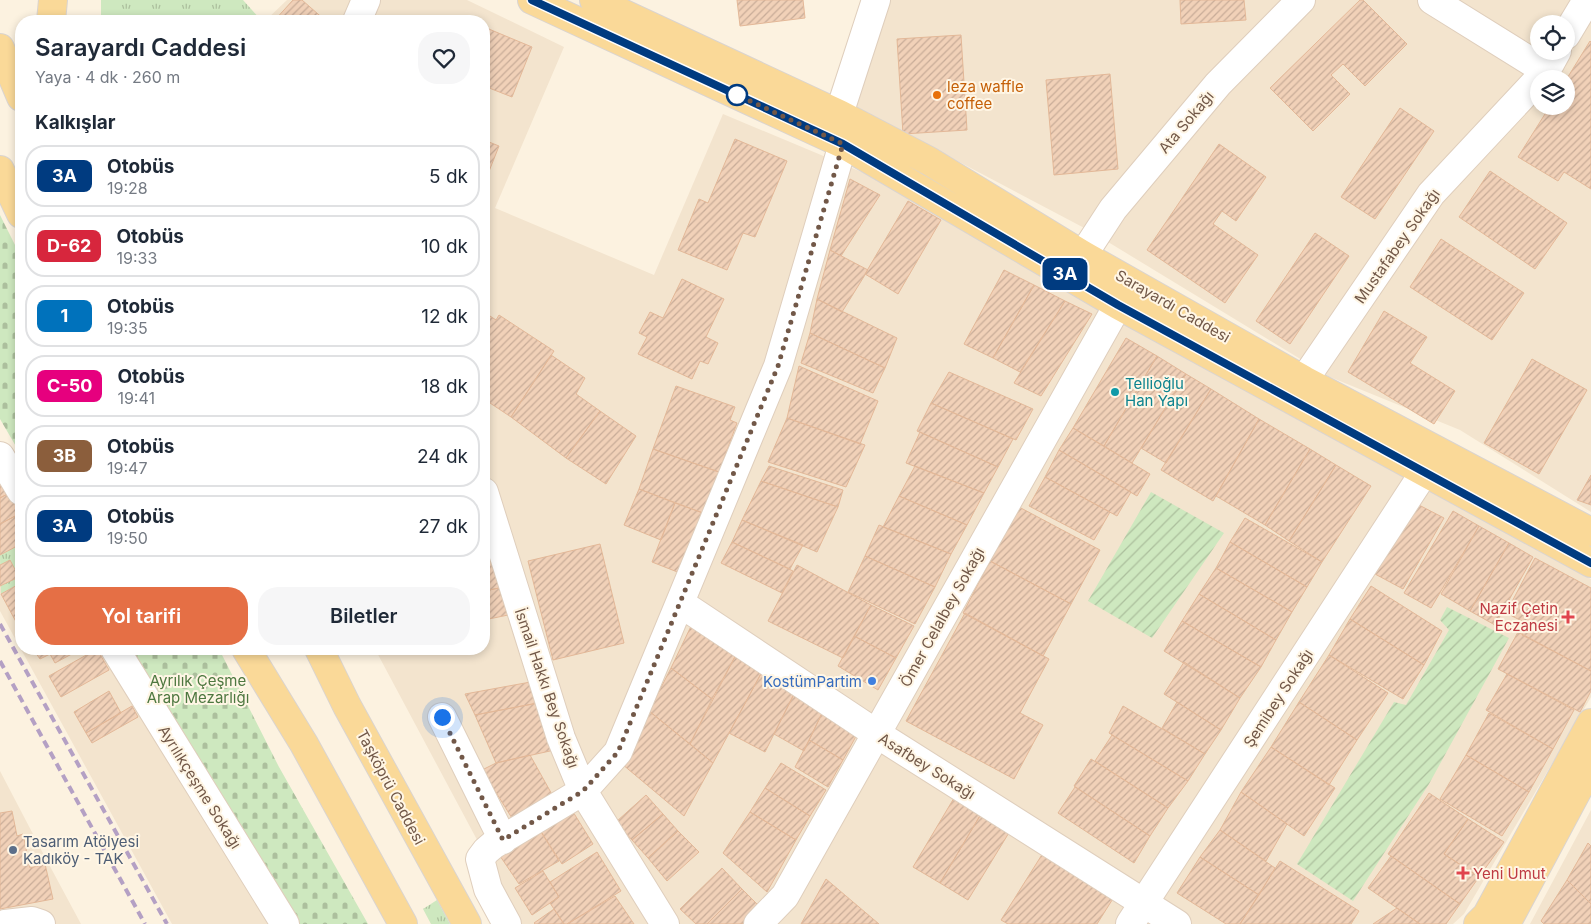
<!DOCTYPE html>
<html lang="tr">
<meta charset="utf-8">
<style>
:root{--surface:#fff;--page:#f6f6f7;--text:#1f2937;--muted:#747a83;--line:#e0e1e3;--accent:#e56f45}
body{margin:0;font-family:Inter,sans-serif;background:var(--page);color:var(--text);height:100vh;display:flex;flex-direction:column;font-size:19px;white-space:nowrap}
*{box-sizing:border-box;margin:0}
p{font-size:16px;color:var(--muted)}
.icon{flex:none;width:28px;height:28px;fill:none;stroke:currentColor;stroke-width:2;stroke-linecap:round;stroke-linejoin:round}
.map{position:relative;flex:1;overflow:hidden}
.drawer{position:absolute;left:15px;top:15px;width:475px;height:640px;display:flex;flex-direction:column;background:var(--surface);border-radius:20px;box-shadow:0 2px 8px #0003}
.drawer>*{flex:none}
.badge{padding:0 10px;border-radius:8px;font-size:18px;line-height:32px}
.controls{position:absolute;left:1530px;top:15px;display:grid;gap:10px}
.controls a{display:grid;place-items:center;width:45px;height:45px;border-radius:50%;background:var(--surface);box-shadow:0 2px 8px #0003;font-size:25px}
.you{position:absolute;width:25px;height:25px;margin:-12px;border:4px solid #fff;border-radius:50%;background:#1a73e8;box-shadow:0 0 0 8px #1a73e833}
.map>.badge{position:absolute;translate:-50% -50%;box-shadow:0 0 0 2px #fff}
h2{padding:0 20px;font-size:19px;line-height:45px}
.round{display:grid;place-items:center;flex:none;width:52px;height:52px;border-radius:20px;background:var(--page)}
.headline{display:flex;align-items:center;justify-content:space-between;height:85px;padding:0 20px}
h1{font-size:24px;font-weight:600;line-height:38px}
.cta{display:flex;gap:10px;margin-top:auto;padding:10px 20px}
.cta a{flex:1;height:58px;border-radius:20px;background:var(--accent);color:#fff;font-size:20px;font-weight:600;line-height:58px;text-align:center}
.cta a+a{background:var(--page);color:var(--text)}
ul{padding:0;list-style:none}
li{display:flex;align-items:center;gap:15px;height:62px;margin:0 10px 8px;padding:0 10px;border:2px solid var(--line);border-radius:20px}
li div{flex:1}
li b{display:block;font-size:19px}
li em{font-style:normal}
li .badge{min-width:55px;font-weight:700;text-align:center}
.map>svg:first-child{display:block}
</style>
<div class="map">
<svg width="1591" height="924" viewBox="0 0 1591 924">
<defs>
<pattern id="grass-tufts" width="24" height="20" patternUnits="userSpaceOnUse" patternTransform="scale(1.25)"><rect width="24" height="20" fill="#cee8bf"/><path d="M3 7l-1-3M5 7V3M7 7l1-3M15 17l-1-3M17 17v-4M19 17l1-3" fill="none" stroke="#acbf9d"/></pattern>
<pattern id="cemetery-stones" width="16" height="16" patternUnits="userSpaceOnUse" patternTransform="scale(1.25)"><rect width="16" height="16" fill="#cee8bf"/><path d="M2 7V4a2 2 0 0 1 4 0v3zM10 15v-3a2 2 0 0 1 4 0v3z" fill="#acbf9d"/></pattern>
<pattern id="garden-furrows" width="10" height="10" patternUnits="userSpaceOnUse" patternTransform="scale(1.25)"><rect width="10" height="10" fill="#cee8bf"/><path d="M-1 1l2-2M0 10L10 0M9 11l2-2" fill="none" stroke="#acbf9d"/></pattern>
<pattern id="building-hatch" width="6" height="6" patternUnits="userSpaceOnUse" patternTransform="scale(1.25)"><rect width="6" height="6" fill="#f1d1b8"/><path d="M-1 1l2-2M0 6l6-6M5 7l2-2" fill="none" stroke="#c8ac98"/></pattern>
</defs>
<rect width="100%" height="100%" fill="#fcf2e0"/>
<!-- residential -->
<path fill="#f3e4ce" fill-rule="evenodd" d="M287 0H467L564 47 495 208 654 275 723 114 864 173 1104 313 1591 579V697L1464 914 1453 924H522L375 649H484V21H265Z
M880 0H1591V512L1460 430 1330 377 1090 231 844 101ZM1539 24H1565L1566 51H1539ZM1539 79H1566V106H1539Z
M0 462 21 498V649H110L271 924H172L0 611Z
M0 771 45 857 81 924H0Z
M1591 810V924H1530Z"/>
<!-- grass -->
<path fill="url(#grass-tufts)" d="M101 0H243L261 20 260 21H101Z
M21 544V583L1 594 0 555Z
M437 900 450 924H431L423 909Z"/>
<!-- cemetery -->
<path fill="url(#cemetery-stones)" d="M0 215 21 257V455L0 419Z
M132 649H219L279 767 368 924H294L236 832Z"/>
<!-- garden -->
<path fill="url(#garden-furrows)" d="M1151 492 1224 533 1152 638 1088 601Z
M1447 607 1509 638 1429 784 1353 901 1297 864 1394 702 1406 705 1449 630 1440 620Z"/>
<!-- building -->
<path fill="url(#building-hatch)" stroke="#e3b898" d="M293 0H302L326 21H274Z
M737 0H803L805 18 740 26Z
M1180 0H1244L1246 20 1181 24Z
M1360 0H1363L1407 44 1365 86 1343 64 1331 75 1350 94 1313 131 1270 88Z
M484 27 532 47 512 97 484 86Z
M961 35 967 130 903 134 897 39Z
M1590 41 1591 42V189L1564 172 1558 181 1518 157 1550 106H1566V80Z
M1110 74 1118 169 1054 175 1046 80Z
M1400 108 1434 131 1375 219 1341 197Z
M735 139 787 161 755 237 743 233 727 270 678 250 699 199 708 203Z
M484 140 499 146 484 184Z
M1219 144 1266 177 1236 221 1222 211 1213 224 1258 255 1225 303 1147 250Z
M1490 171 1567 223 1535 269 1459 217Z
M850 179 880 195 841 256 830 250Z
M908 201 941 220 898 294 865 274Z
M1315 233 1349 256 1290 344 1256 321Z
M1441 239 1524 293 1492 340 1410 287Z
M830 250 868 270 842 312 817 299Z
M1004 270 1034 285 993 358 964 344Z
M682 279 724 299 706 337 718 343 708 364 700 361 692 379 638 354 647 337 639 333 650 312 663 318Z
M1034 285 1065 301 1020 372 993 358Z
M817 299 897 338 885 368 810 333Z
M1065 301 1092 314 1041 396 1014 383Z
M1384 311 1427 337 1410 363 1455 391 1434 424 1348 372Z
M499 315 554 351 511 417 484 399V325L490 316 496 320Z
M810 333 885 368 873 393 801 363Z
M1126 338 1157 356 1104 446 1073 428Z
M551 355 585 378 576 394 600 411 566 458 511 417Z
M1157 356 1186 374 1132 463 1104 446Z
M1532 359 1587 390 1539 474 1484 443Z
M799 366 878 401 860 444 787 418Z
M949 372 1033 409 1016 440 931 403Z
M1186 374 1211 389 1166 463 1141 448Z
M676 386 735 407 730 420 737 423 719 472 653 449Z
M1211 389 1259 419 1213 501 1161 470Z
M931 403 1013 439 998 467 917 431Z
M600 411 636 436 606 484 566 458Z
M787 418 865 445 846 487 768 462Z
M1259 419 1310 449 1265 525 1216 496Z
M1073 428 1150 474 1137 496 1059 450Z
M920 432 998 467 984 493 906 463Z
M653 449 719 472 703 513 639 489Z
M1310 449 1336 465 1289 541 1265 525Z
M1059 450 1131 492 1117 516 1045 477Z
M1336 465 1371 486 1322 562 1289 541Z
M769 466 843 490 838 507 761 481Z
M915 466 984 493 967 525 899 496Z
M0 474 11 492 0 498Z
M1591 475V505L1577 500Z
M1045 477 1110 512 1094 540 1029 506Z
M761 481 838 507 817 552 742 520Z
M639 489 675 503 661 540 624 525Z
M11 492 21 509V513L0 524V498Z
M899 496 967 525 951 554 883 527Z
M675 503 703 513 680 573 652 562Z
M1417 504 1444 518 1403 589 1375 574Z
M1019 507 1100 550 1071 604 990 561Z
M1453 511 1479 526 1431 608 1404 593Z
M21 513V544L0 555V524Z
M1245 518 1322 562 1307 587 1230 542Z
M742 520 803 545 790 569 732 542Z
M879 525 951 554 935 587 865 556Z
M1479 526 1509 543 1470 611 1441 594Z
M732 542 793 571 782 593 721 563Z
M1230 542 1307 587 1292 612 1216 568Z
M1509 543 1533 557 1495 625 1470 611Z
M600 544 624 643 553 660 528 561Z
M494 553 504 587 484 591V554Z
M865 556 935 587 915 624 848 592Z
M1535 558 1591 588V671L1522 635 1528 624 1506 613Z
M10 560 19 577 0 586V565Z
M990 561 1071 604 1043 656 963 613Z
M797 565 871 605 843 658 768 621Z
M1216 568 1292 612 1276 640 1199 594Z
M21 583V631L1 594Z
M1371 586 1442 631 1424 665 1350 619Z
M504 587 513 614 484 620V591Z
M1199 594 1276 640 1261 667 1182 621Z
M871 605 914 626 896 658 854 636Z
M965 613 1049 659 1020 713 1043 725 1014 779 906 721Z
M1350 619 1424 665 1403 699 1329 655Z
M694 620 738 651 712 699 671 668Z
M1182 621 1261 667 1240 698 1164 651Z
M1518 632 1591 671V691L1580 712 1498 669Z
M854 636 896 658 878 690 838 666Z
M33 649H81L55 663 50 654 40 659Z
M97 649 109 670 61 697 49 676Z
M738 651 764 668 713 763 690 744Z
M1329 655 1388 693 1357 740 1299 702Z
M1184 662 1240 698 1221 730 1164 694Z
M671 668 712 699 690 744 649 711Z
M764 668 797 688 765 752 729 733Z
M1507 674 1574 710 1553 749 1486 710Z
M536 681 543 702 475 715 465 694Z
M797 688 825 707 804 751 774 734Z
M109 691 121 713 86 733 74 712Z
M543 702 559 749 496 763 475 715Z
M1177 702 1221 730 1205 754 1162 728Z
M1299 702 1357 740 1329 785 1271 747Z
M132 706 138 717 92 743 86 733Z
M1123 706 1205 754 1188 781 1109 733Z
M825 707 860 729 843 760 809 740Z
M649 711 713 763 684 816 622 764Z
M1489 713 1553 749 1529 792 1466 755Z
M1112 735 1188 781 1168 808 1095 761Z
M809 740 843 760 828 787 795 767Z
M1271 747 1335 788 1304 836 1241 792Z
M530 755 554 798 515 823 482 770 496 763Z
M1466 755 1529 792 1502 836 1440 799Z
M1091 759 1168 808 1150 836 1074 786Z
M781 763 826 790 810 816 765 788Z
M1075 787 1150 836 1134 863 1058 813Z
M765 788 810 816 796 840 750 812Z
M1241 792 1287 824 1266 861 1220 830Z
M1429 793 1468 819 1444 854 1479 877 1460 904 1388 854Z
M646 795 663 814 632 840 616 822Z
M954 798 981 814 940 883 913 867Z
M570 807 593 844 562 864 538 827Z
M12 811 17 836 23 834 30 868 45 864 53 899 0 909V813Z
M750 812 796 840 767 892 723 853Z
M663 814 678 831 648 858 632 840Z
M981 814 1010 831 968 900 940 883Z
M1468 819 1504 842 1479 877 1444 854Z
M538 827 559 861 519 884 498 853Z
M1220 830 1275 868 1259 895 1200 857Z
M678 831 699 852 667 881 648 858Z
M1588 843 1591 846V904L1567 880Z
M597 852 621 891 567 924H564L550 903 559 897 550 882Z
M1043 853 1114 897 1097 924H1008L1001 920Z
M1391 856 1460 904 1446 924H1420L1368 888Z
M1200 857 1259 895 1240 924H1226L1177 893Z
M1280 861 1359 911 1351 924H1240Z
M722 868 742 889 707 924H696L680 909Z
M543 871 559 897 532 915 515 888Z
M826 879 879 924H801Z
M1567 880 1591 904V924H1544L1541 921Z
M742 889 765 912 753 924H707Z
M615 896 634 924H567Z
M1397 908 1420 924H1373Z
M554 909 564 924H535L534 923Z"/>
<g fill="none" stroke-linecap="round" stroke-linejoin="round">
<defs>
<path id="minor" d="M1432 0 1546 71
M357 21 366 0
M1566 35 1587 0
M839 114 876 0
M1083 255 1113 209 1218 84 1301 0
M1304 380 1431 194 1546 71 1557 51
M0 456 21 491
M484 492 561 738 583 791 665 924
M680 603 877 734 1177 924
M115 649 285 924
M442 717 503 840
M5 924 32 921 41 924
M507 924 488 889 480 859 486 851 493 845 583 791 618 752 778 366 843 144
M758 924 785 896 1118 305
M1130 924 1425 471"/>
<path id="major" d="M532 0 843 144 1118 305 1591 563
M594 0 839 114 929 161 1083 255 1304 380 1591 532
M51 21 53 0
M0 48 21 97
M0 170 21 214
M246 649 304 744 403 924
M319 649 347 706 467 924
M1478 924 1487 915 1591 723
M1506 924 1591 765"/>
</defs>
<!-- minor casing -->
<use href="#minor" stroke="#dfcebc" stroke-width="30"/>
<!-- major casing -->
<use href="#major" stroke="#dad4cf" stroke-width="30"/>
<!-- minor -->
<use href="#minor" stroke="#fff" stroke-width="28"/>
<!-- major -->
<use href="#major" stroke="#fad998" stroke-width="28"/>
<!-- rail -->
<path stroke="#b4a0c4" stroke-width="4" stroke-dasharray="8 5" stroke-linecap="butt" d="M0 624 167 924
M0 661 145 924"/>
</g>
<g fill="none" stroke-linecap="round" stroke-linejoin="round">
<defs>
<path id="line" d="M532 0 843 144 1118 305 1591 563"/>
</defs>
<!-- line casing -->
<use href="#line" stroke="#fff" stroke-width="11"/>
<!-- line -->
<use href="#line" stroke="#003b80" stroke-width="8"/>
<!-- walk -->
<path stroke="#725848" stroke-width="5" stroke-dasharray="0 9" d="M442 717 503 840 583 791 618 752 778 366 843 144 737 95"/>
</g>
<!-- markers -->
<circle fill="#fff" stroke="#003b80" stroke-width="2.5" cx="737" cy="95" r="10"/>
<circle fill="#e8710a" stroke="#fff6e5" stroke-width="2" cx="937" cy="95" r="5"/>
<circle fill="#0f9aa8" stroke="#fff6e5" stroke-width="2" cx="1115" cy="392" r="5"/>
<g fill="#e0444e" stroke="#fff6e5" stroke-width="2">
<path d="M1565.5 609.5h5v5h5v5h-5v5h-5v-5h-5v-5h5z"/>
<path d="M1460.5 865.5h5v5h5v5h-5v5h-5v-5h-5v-5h5z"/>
</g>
<circle fill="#3f7fe0" stroke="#fff6e5" stroke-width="2" cx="872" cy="681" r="5"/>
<circle fill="#5c6f8a" stroke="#fff6e5" stroke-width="2" cx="13" cy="850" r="5"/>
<g text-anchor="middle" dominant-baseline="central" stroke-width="4" stroke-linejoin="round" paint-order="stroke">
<!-- food labels -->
<g font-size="15" fill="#c56008" stroke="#fff6e5" text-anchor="start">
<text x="947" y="86">leza waffle<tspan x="947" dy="17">coffee</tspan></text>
</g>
<!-- street labels -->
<g font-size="15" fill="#725848" stroke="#fff6e5">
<text transform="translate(1186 122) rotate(-50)">Ata Sokağı</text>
<text transform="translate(1397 246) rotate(-55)">Mustafabey Sokağı</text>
<text transform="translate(1173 306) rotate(30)">Sarayardı Caddesi</text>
<text transform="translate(942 617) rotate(-61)">Ömer Celalbey Sokağı</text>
<text transform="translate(547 688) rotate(71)">İsmail Hakkı Bey Sokağı</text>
<text transform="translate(1278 698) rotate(-57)">Şemibey Sokağı</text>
<text transform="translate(927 766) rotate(32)">Asafbey Sokağı</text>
<text transform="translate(200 787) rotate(58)">Ayrılıkçeşme Sokağı</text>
<text transform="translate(391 787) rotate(62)">Taşköprü Caddesi</text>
</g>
<!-- culture labels -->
<g font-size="15" fill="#0d838f" stroke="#fff6e5" text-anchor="start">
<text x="1125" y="383">Tellioğlu<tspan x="1125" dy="17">Han Yapı</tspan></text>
</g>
<!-- health labels -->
<g font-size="15" fill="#be3a42" stroke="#fff6e5" text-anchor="end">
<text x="1558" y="608">Nazif Çetin<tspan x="1558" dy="17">Eczanesi</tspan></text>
<text x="1473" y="873" text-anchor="start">Yeni Umut</text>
</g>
<!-- park labels -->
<g font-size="15" fill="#4e7840" stroke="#fff6e5">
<text x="198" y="680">Ayrılık Çeşme<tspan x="198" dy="17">Arap Mezarlığı</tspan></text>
</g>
<!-- shop labels -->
<g font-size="15" fill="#366cbe" stroke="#fff6e5" text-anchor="end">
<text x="862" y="681">KostümPartim</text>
</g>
<!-- service labels -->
<g font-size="15" fill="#4e5e75" stroke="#fff6e5" text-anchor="start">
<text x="23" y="841">Tasarım Atölyesi<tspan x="23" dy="17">Kadıköy - TAK</tspan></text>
</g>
</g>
</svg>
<div class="controls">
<a><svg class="icon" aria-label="locate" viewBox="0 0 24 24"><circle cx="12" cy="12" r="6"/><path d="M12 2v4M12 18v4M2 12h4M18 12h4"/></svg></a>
<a><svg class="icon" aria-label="layers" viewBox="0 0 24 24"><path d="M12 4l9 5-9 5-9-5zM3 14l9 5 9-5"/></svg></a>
</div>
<div class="you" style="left:442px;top:717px"></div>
<b class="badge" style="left:1065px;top:274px;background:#003b80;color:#fff">3A</b>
<section class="drawer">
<div class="headline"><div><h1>Sarayardı Caddesi</h1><p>Yaya · 4 dk · 260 m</p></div><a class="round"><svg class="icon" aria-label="heart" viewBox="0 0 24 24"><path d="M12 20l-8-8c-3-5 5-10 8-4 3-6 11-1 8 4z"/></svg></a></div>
<h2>Kalkışlar</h2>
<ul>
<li><span class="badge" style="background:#003b80;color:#fff">3A</span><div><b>Otobüs</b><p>19:28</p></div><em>5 dk</em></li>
<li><span class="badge" style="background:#d7263d;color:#fff">D-62</span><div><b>Otobüs</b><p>19:33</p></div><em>10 dk</em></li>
<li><span class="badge" style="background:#0072bc;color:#fff">1</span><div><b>Otobüs</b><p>19:35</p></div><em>12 dk</em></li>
<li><span class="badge" style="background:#e6007e;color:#fff">C-50</span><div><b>Otobüs</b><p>19:41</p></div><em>18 dk</em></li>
<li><span class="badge" style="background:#8b5e3c;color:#fff">3B</span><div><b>Otobüs</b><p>19:47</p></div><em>24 dk</em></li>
<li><span class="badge" style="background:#003b80;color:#fff">3A</span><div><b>Otobüs</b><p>19:50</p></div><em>27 dk</em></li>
</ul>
<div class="cta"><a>Yol tarifi</a><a>Biletler</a></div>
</section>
</div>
